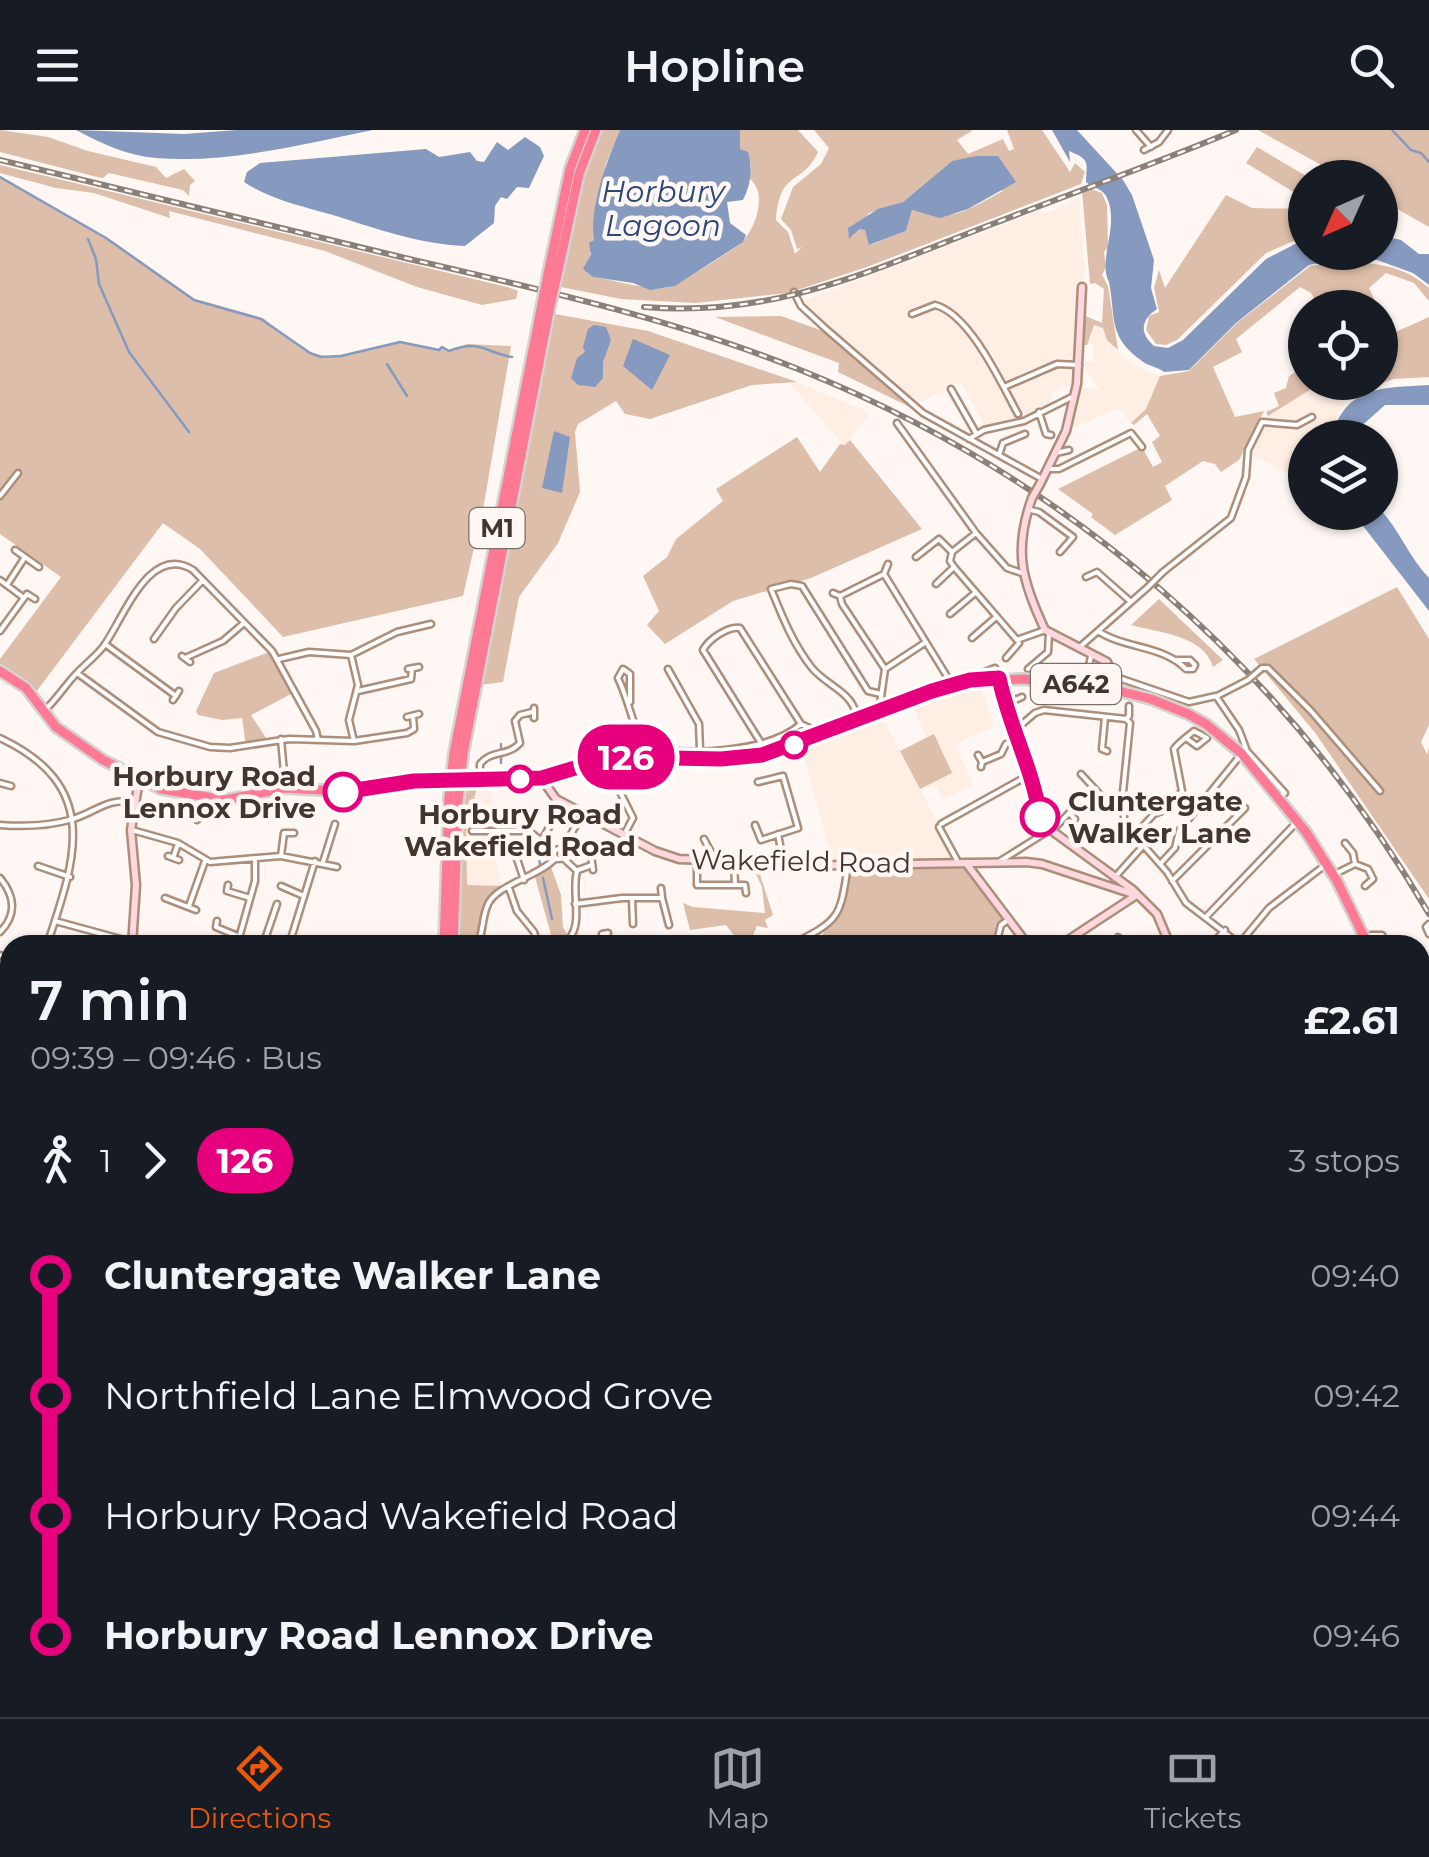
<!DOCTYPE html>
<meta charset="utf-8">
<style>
:root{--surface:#171b24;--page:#20242c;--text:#f1f3f6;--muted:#9ea1a6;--line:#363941;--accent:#ea580c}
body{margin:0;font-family:Montserrat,sans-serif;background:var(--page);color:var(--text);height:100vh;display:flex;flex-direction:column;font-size:38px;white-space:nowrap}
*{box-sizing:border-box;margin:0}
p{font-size:32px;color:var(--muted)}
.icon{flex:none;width:55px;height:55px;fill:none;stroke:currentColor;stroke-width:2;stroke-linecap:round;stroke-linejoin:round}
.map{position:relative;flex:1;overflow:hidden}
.details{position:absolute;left:0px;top:805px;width:1430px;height:782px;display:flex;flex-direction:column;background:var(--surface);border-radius:30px 30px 0 0;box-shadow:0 2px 8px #0004}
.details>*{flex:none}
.badge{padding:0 20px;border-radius:32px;font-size:35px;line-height:65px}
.needle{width:65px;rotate:225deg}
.controls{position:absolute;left:1288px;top:30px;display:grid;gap:20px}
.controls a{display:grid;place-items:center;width:110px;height:110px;border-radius:50%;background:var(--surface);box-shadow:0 2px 8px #0004;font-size:50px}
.map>.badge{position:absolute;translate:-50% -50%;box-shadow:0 0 0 5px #fff}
.legs{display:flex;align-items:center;gap:15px;height:110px;padding:0 30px;font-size:32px}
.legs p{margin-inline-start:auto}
.summary{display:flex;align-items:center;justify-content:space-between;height:170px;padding:0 30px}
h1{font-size:55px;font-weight:600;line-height:75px}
ul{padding:0 30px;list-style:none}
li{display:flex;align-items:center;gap:35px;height:120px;font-size:38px}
li i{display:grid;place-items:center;width:15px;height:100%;margin:0 12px;background:currentColor}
li i::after{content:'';width:25px;height:25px;margin:-12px;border:8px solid;border-radius:50%;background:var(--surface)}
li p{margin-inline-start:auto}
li:first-child i{background:linear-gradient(#0000 50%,currentColor 0)}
li:last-child i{background:linear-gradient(currentColor 50%,#0000 0)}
header{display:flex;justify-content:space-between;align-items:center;height:130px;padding:0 30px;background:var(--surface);font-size:45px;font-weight:600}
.dock{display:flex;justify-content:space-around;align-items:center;height:140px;border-top:2px solid var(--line);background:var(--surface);font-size:28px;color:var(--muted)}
.dock a{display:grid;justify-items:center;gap:5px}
.dock .current{color:var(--accent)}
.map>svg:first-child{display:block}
</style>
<header><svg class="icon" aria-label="menu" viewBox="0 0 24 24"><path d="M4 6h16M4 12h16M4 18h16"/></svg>Hopline<svg class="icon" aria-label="search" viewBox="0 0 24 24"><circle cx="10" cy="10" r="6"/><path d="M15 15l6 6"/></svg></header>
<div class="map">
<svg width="1429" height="1587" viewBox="0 0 1429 1587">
<rect width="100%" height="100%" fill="#fef7f3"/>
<!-- built -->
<path fill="#feeee4" d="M1079 68 1085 141 1084 149 1078 152 1075 253 1050 263 1054 273 1018 289 985 297 961 252 916 274 799 173 1041 80 1044 84Z
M1093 195 1103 198 1115 221 1136 236 1160 246 1146 279 1131 293 1119 278 1068 300 1079 257 1100 260 1086 240 1085 232 1094 231 1093 214 1087 215Z
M797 252 870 283 845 316 790 254Z
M1321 253 1348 267 1326 307 1305 308V352L1266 331 1251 326 1268 286Z
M980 556 994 597 955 614 973 654 943 670 936 656 920 659 958 732 834 736 800 613 880 585 900 621 926 607 913 575 936 566Z
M477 657H492L497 736 502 756H467L466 701Z
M10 1537V1578H106L104 1587H0V1540Z"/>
<!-- green -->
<path fill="#ddbeaa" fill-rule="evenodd" d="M0 0 48 7 88 21 156 37 166 48 184 39 195 51 190 55 189 66 183 60 109 43 103 48 93 46 0 22Z
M602 0H620L606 33 596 75 595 110 588 131 593 147C617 150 648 162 670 157 676 156 740 116 743 111 757 95 767 63 750 49L751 34 740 19V0H798L818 22C802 57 780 38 776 90L788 102 795 124 802 117 797 119 791 100 781 89 793 57 821 34 829 18 814 0H973L957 10 968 24 1003 9 1009 21 1014 19 1007 0H1042L1070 42 1075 33 1085 42 1081 54 867 137 788 163 696 173 621 169 561 157 579 63ZM952 31 1003 61C965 81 955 92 912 80L906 101 870 115 865 100 861 98 851 108 869 83 903 72Z
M1258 0H1429V97L1380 69V48L1343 47Z
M1257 17 1308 47 1305 48V69L1246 33Z
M0 35 507 157 518 161 516 169 482 175 417 157 325 121 169 81 170 88 94 63 56 58 0 43Z
M0 46 112 111 195 169 263 188 299 217 310 223 331 227 354 224 401 212 438 220 442 216 450 221 467 214 511 216 484 374 463 466 283 507 200 419 163 393 33 566 0 541V529L61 447 0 404Z
M1089 58 1102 63 1107 75 1108 117 1104 122 1106 137 1102 145 1108 156 1118 220 1107 210 1103 198 1094 195 1087 215H1083V185L1102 193 1104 159 1095 153 1090 154 1082 61Z
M1226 65 1252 78 1305 79V106L1266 123 1177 210 1166 215 1156 214 1146 200 1149 186 1159 182 1154 158 1159 140 1165 158Z
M1340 132C1373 132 1404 135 1429 158V171L1414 153 1386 143 1369 158 1378 177 1320 178 1311 163 1300 157 1236 209 1242 222 1213 237 1235 287 1264 281 1239 330 1221 342 1215 334 1203 331 1165 356 1172 370 1115 405 1091 387 1093 384 1058 359 1142 317 1153 337 1162 332 1152 312 1160 306 1147 284 1134 295 1131 293 1146 279 1160 246 1189 241 1237 193 1310 136Z
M555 184 648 201 797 252 752 255 650 289 625 284 616 271 578 294 575 302 580 362 558 413 519 467 503 552 480 555Z
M781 186 823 201 908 276 838 242 839 233 715 187Z
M1429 187V247L1393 249 1348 267 1321 253 1268 286 1266 282 1279 276 1274 263 1286 258 1289 246 1297 241 1305 243V252L1329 253 1338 257 1349 253 1380 252V209Z
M797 307 820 342 840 314 845 315 850 310 922 399 811 448 733 471 665 514 647 495 659 481 643 446 667 427 676 409 723 371 716 359Z
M1397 457 1429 509V595L1421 612 1427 624 1429 618V769L1316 604 1254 529Z
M1159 469 1223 530 1213 537C1204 505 1159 503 1131 495Z
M272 521 295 562 251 585 268 611 246 616 242 588 222 590 198 585 196 581 214 543Z
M934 604 952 643 920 659 900 621Z
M467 657H477L466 702 467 755 502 756 483 781 476 815H460L459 717Z
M898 734 967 739 1006 788 999 794 994 815H816C835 786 843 771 848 735Z
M752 735H757L773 785 765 790 768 798 757 796 751 810 738 811 726 795 690 800 683 773 693 777 765 783 762 757Z
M551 737 561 765 563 797 569 808 553 812 535 747Z
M106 1578H284L278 1587H104Z
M323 1578H440L441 1587H317Z"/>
<!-- water -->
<path fill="#8699be" d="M76 0 184 4 237 0H373C303 14 228 34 156 28 128 26 100 13 76 0Z
M620 0H740V19L748 22C753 39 751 54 743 70L727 72 730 93 746 105 743 112 675 156 650 160 633 153 593 147 583 139 591 124 589 113 594 110C589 78 607 30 620 0Z
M1052 0H1077L1123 50 1132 65 1154 130 1151 158 1157 179C1142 189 1138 202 1154 216L1168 218 1183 210 1266 129 1305 109V122H1380V105L1401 110 1419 124H1429V155L1413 143 1377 130 1338 129 1309 135 1236 193 1189 240 1164 242C1156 236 1150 237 1142 231 1108 207 1116 189 1109 152 1097 130 1121 93 1106 66 1101 58 1093 58 1086 52 1086 34 1092 30 1069 21L1070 32Z
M525 7 540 17 544 26 529 58 517 57 507 69 501 67 495 76 494 93 465 116C418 114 378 99 333 85 302 76 272 70 244 52L247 42 260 33 426 19 439 27 470 22 477 31 484 32 497 12 508 20Z
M976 26H998L1016 52 968 79 940 88 912 80 906 101 869 115 865 100 860 99 849 109 848 98 878 79 903 72 952 31Z
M594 195 606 197 611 210 603 232V248L595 257 578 255 571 248 577 228 585 222 583 217 588 199Z
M633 209 670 225 652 260 623 236Z
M1429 255V275H1385L1349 307H1331C1347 255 1382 258 1429 255Z
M554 301 570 307 562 363 542 358Z
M1380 379C1400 401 1409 427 1429 448V481L1353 383 1380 382Z"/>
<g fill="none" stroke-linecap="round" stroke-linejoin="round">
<!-- stream -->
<path stroke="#8699be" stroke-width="2.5" d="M1392 0 1411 20 1421 23 1429 32
M0 47 106 108 194 170 261 189 310 223 321 227 341 226 400 212 439 220 442 217 449 221C481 209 483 222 512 227
M88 109 96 129 99 154 129 222 189 302
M387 234 407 266
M501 614V633
M538 716 540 735
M543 748 552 789"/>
<defs>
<path id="street" d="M1136 0 1151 17
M1144 20 1159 12 1168 0
M794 162 801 176 826 199 923 283 1042 349
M912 184 935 175C970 184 1001 253 1018 284
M1004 257 1057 234 1079 235
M951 259 976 303
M1039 282 1046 304 1051 305
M897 293 976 403 1007 438 1022 443
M969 309 984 300 1024 291 1074 266
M1056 323 1069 320
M999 325 1003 313 1025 304
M1048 339H1059L1131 303 1142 317
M0 366 18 343
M1031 380 1039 382 1073 407 1060 422
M976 403 952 422 950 431 954 437 1017 510 1045 500
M15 420 39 437
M916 427 939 409 952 422
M888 434 884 444 948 548
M1163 442 1231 388 1246 347 1248 320 1262 292 1297 295 1312 287
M1086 447 1097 442 1131 472
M0 450 24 468 0 501
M936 454 954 437
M7 455 25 427
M833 463 840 466 842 474 885 539 880 574
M840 466 884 444
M24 468 27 464 35 469
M950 484 975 463
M1098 501C1125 519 1163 515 1186 539H1193L1195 535 1190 530H1177
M972 508 995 488
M154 509 176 478 202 451
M105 514 176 566
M1081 516 1148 457
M351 525 358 555 349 590 354 611
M182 526 190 532
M185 528 223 511 244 493
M1006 528 1019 513
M279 529 309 522 351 525 397 502 431 494
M1262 538H1268L1311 581 1380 661
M408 539 419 537
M668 539 699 594 700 620
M885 539 926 512
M1028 539 1048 522 1049 503
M1088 541 1091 526
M77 543 158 602 210 617 230 618 289 609 354 611 407 603 414 599 413 586
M1110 545 1189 572 1216 566 1239 600 1247 621 1285 663 1280 667
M975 546 995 538 999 548
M358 561 411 549 412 539
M1217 566 1248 550
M173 570 179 561
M630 572V544L623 539 618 548C629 571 632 593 643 616 685 627 768 623 801 594L814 600 880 576
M1008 573 1022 567
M1129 576V586L1126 589 1130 593 1123 662 1124 688 1129 699 1167 742 1186 773 1241 815
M44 581C56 570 64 557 75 545 84 535 95 527 103 517 123 490 149 412 193 440L272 521 316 601 318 610
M856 583C850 561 826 555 812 538 793 514 782 486 771 459L791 454 802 456 868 561 881 564
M407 587 419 584
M1105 587 1102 619 1107 621
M534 588V578
M1014 601 1035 583 1044 580 1126 589
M0 608C102 656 76 728 47 815
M281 609 285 654
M761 613 703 520C709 509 728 496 740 498L801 594
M978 625 982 632 981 637
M604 630 633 688 626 701
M982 632 1001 624 1006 614 1016 611
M1081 644 1106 671 1123 672
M480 649V634C492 619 508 627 520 613L515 591 520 585 532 582
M0 653 11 656
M198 683 201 687 197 690 194 686Z
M941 694 1029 645
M0 695C25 697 49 696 73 689 98 681 106 668 134 672
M755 695 761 710 798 698 783 646 758 652
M939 697 958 732
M132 700 178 713 210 732 281 726 337 737
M472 701H529L554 721
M1052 701 1069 683 1075 689
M778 704 784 736
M1134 706 1154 684 1167 679 1182 661 1174 619C1179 612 1187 607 1194 601L1207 608 1197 616 1186 608
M704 709 712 724 722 727 723 731
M542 710 552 692
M1345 713 1353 723 1355 734 1368 739 1373 749 1365 756
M554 724a5 5 0 1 1 10 0a5 5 0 1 1-10 0Z
M562 720 583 683
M515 723 524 750
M591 725 593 740
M168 726 179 730
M281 726 284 703H294
M173 728 178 714
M734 731 735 755H745L746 763
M323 732 335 694
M997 733 1048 701
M1160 734 1175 718 1179 701 1239 627
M38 736 70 747
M697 737V755H735
M578 740 592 735
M1333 745 1355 734
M1116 746 1142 717
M0 748C15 766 17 785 0 802
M1172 751 1245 678
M228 755 227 761 250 768
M281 756 304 766
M509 758 517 781 534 802 538 815
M165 768 196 780
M632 768 633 794
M662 768 669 795
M575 774 622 768H662L661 758
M189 776 205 731
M1206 787 1295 694
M55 791 132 812
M217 791 216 797 259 815
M1429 794 1426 797 1429 804
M1371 805H1382L1386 813
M1118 807 1121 815
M239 808 255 751V730
M1240 813 1269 778 1324 736
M263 815 277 774
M289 815 315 731
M478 815C483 802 482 787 488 774 498 754 536 748 556 728
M539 815 568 810C584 793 571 764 577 741L562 727
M604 815 602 804 608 803
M791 815C839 790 840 790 848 735
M996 815 1001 795 1008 790
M1211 815 1225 800
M1325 815 1357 810
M1384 815H1395
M0 825 10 829
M1429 900V914
M0 948 10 959
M1 949 10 927
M0 1053 10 1058
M1420 1059 1423 1068 1429 1070
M0 1067 6 1056
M0 1103 5 1105
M5 1152 9 1143
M0 1190 10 1194
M1420 1222H1429
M0 1246 10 1248
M0 1363 10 1365
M0 1570 10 1569
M461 1578 468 1587
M1240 1578 1242 1587
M1279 1578 1281 1587
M920 1579 934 1587
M537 1582 539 1578
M578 1587 583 1578
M622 1587 626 1578
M679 1587 684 1578
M719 1587 723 1578
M800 1587V1578
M915 1587 921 1578
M971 1587 982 1578"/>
<path id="secondary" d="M1040 354 1066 301 1077 254 1082 157
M1032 368C1013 421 1022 451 1045 500L1107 532 1110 539 1107 558
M999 548 1016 611 1033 652 1044 695 1133 760 1157 784 1170 815
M541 648 556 669 655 721 679 729 742 731 784 736 1026 732 1042 734 1136 765
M966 733 1028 815
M132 815 136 755 131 700 139 650
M1067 815 1068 810 1135 766
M1420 970 1429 979
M0 1343 10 1307
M858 1578 871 1587
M508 1587 510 1578
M1174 1587 1226 1578"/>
<path id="highway" d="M548 144 570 39 585 0
M557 145 579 44 596 0
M0 541 26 558 56 597 103 630 161 659 225 670 285 658 357 662 414 651 541 648 601 629 625 627 721 629 762 625 895 574 970 551 1024 549 1107 558 1151 569 1188 584 1206 594 1242 624 1306 702 1337 751 1368 815
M454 623 542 174
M463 624 550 176
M444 815 449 668
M453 815 458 670
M1420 934 1429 952
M297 1587 302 1578
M309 1587 314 1578"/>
</defs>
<!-- street casing -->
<use href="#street" stroke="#ac8e7b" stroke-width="9"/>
<!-- secondary casing -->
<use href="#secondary" stroke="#ac8e7b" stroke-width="11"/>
<!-- highway casing -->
<use href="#highway" stroke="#d5d3d1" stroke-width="14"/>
<!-- street -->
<use href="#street" stroke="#fff" stroke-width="4"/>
<!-- secondary -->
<use href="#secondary" stroke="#ffd7df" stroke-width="6"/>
<!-- highway -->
<use href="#highway" stroke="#fe7a94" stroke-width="9"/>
<defs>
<path id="rail" d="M0 30C134 62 267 95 401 127 534 158 670 188 798 239 1066 346 1283 535 1429 784
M644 177C777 188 874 139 995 93 1075 62 1157 33 1236 0"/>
</defs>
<!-- rail casing -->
<use href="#rail" stroke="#8a807a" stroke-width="6"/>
<!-- rail -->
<use href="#rail" stroke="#fef7f3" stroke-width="2.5" stroke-dasharray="8" stroke-linecap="butt"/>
<defs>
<path id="street-bridge" d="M1148 457 1163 442
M1248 550 1262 538"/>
<path id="secondary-bridge" d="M1032 368 1040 354"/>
<path id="highway-bridge" d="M542 174 548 144
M550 176 557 145
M449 668 454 623
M458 670 463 624"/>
</defs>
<!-- street-bridge casing -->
<use href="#street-bridge" stroke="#ac8e7b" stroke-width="9" stroke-linecap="butt"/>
<!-- secondary-bridge casing -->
<use href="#secondary-bridge" stroke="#ac8e7b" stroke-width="11" stroke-linecap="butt"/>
<!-- highway-bridge casing -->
<use href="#highway-bridge" stroke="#d5d3d1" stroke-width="14" stroke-linecap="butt"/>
<!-- street-bridge -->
<use href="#street-bridge" stroke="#fff" stroke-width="4"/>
<!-- secondary-bridge -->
<use href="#secondary-bridge" stroke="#ffd7df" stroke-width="6"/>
<!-- highway-bridge -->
<use href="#highway-bridge" stroke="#fe7a94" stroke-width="9"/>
</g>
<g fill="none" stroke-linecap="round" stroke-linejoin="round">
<defs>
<path id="line-1" d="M343 662 414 651 542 648 601 630 625 627 721 629 762 625 932 561 970 550 999 548C1009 596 1033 639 1040 687"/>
</defs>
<!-- line-1 casing -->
<use href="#line-1" stroke="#fff" stroke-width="22"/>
<!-- line-1 -->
<use href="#line-1" stroke="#e6007e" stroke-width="15"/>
</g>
<!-- markers -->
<g fill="#fff" stroke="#e6007e" stroke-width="5">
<circle cx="794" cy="615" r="12"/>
<circle cx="520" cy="649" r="12"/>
<circle cx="343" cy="662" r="18"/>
<circle cx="1040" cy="687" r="18"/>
</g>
<g text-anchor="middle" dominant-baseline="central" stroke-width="9" stroke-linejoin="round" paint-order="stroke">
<!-- shield labels -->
<g fill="#fef7f3" stroke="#7a6f68" stroke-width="2.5">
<rect x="469.5" y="378" width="55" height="40" rx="8"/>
<rect x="1031" y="534" width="90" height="40" rx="8"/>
</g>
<g font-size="25" font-weight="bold" fill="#41352d">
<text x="497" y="398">M1</text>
<text x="1076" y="554">A642</text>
</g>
<!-- stop labels -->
<g font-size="28" font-weight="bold" fill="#41352d" stroke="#fef7f3" text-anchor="end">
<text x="316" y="646">Horbury Road<tspan x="316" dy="32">Lennox Drive</tspan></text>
<text x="1068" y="671" text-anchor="start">Cluntergate<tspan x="1068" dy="32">Walker Lane</tspan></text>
<text x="520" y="684" text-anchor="middle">Horbury Road<tspan x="520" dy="32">Wakefield Road</tspan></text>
</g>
<!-- street labels -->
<g font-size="28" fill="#41352d" stroke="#fef7f3">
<text transform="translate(801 731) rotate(1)">Wakefield Road</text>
</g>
<!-- water labels -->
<g font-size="30" font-style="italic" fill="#2d4777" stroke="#fef7f3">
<text x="663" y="61">Horbury<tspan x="663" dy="34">Lagoon</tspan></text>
</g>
</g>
</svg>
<div class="controls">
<a><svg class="needle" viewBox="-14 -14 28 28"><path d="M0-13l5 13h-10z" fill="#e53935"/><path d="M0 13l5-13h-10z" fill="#9ea1a6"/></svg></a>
<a><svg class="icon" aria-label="locate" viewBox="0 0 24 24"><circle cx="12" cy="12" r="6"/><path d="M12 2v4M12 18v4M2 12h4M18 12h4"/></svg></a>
<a><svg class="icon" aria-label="layers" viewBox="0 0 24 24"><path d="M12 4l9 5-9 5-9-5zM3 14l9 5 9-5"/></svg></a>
</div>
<b class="badge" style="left:626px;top:627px;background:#e6007e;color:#fff">126</b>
<section class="details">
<div class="summary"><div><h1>7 min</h1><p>09:39 – 09:46 · Bus</p></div><b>£2.61</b></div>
<div class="legs"><svg class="icon" aria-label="walk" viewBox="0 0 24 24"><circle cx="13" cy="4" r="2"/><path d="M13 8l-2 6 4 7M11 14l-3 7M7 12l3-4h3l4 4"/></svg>1<svg class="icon" aria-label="forward" viewBox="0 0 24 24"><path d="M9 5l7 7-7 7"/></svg><b class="badge" style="background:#e6007e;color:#fff">126</b><p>3 stops</p></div>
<ul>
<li><i style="color:#e6007e"></i><b>Cluntergate Walker Lane</b><p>09:40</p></li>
<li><i style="color:#e6007e"></i><span>Northfield Lane Elmwood Grove</span><p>09:42</p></li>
<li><i style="color:#e6007e"></i><span>Horbury Road Wakefield Road</span><p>09:44</p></li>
<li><i style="color:#e6007e"></i><b>Horbury Road Lennox Drive</b><p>09:46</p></li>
</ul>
</section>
</div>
<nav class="dock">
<a class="current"><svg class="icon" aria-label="directions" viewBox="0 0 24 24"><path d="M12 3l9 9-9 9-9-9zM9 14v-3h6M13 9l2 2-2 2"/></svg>Directions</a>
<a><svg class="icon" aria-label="map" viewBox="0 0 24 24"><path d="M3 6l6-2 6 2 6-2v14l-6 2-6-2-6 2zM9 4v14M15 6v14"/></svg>Map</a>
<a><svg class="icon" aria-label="tickets" viewBox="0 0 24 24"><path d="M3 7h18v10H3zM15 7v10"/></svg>Tickets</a>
</nav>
